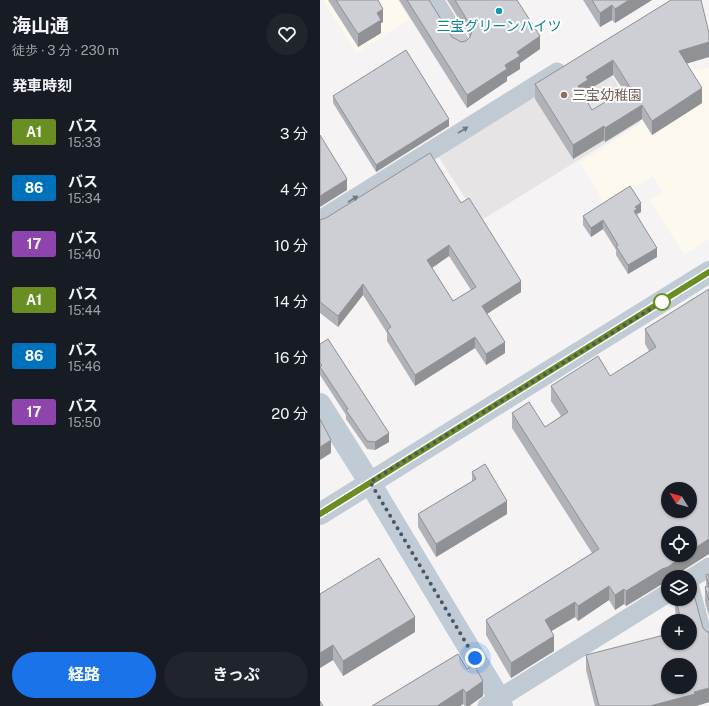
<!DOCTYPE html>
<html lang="ja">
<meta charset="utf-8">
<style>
:root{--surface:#171b24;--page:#20242c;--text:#f1f3f6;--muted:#9ea1a6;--accent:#1a73e8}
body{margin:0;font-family:"Public Sans","Noto Sans JP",sans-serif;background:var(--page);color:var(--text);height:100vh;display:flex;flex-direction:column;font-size:15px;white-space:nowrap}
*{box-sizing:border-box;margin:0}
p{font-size:13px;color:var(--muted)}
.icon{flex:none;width:22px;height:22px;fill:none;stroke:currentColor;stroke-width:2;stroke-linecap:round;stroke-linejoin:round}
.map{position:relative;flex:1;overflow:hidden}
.drawer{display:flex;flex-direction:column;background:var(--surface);width:320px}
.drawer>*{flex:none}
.badge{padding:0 8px;border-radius:3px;font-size:14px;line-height:26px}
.needle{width:26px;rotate:307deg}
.tools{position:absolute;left:341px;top:482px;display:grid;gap:8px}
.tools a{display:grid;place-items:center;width:36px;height:36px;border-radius:50%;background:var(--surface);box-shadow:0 1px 3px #0004;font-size:20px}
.you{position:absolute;width:20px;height:20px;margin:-10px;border:3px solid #fff;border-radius:50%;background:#1a73e8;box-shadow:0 0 0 6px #1a73e833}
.map>.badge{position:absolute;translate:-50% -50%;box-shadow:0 0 0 2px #fff}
h2{padding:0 12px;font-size:15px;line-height:36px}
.round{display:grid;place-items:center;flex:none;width:42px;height:42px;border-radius:21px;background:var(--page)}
.overview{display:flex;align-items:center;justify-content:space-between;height:68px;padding:0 12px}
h1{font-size:19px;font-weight:700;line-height:30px}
.cta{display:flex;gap:8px;margin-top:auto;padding:8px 12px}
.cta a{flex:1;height:46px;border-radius:24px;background:var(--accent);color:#fff;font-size:16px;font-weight:700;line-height:46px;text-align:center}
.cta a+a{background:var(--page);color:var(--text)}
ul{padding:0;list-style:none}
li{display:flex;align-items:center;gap:12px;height:56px;padding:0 12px}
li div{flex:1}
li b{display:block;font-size:15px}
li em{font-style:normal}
li .badge{min-width:44px;font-weight:700;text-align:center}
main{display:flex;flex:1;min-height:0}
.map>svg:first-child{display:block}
</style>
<main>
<section class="drawer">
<div class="overview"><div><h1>海山通</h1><p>徒歩 · 3 分 · 230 m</p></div><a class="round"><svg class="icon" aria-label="heart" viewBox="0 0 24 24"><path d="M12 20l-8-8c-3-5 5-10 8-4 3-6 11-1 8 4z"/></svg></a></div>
<h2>発車時刻</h2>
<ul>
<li><span class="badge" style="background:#6b8e23;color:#fff">A1</span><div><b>バス</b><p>15:33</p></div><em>3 分</em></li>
<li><span class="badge" style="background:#0072bc;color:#fff">86</span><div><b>バス</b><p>15:34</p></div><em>4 分</em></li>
<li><span class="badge" style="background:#8e44ad;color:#fff">17</span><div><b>バス</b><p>15:40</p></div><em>10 分</em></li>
<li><span class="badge" style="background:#6b8e23;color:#fff">A1</span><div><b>バス</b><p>15:44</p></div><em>14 分</em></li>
<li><span class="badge" style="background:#0072bc;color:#fff">86</span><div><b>バス</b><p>15:46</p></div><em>16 分</em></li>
<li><span class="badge" style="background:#8e44ad;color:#fff">17</span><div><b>バス</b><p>15:50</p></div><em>20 分</em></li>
</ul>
<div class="cta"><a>経路</a><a>きっぷ</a></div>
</section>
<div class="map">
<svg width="389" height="706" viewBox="0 0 389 706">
<rect width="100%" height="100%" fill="#f5f3f3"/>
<!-- commercial -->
<path fill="#fdf9ef" d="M3 0H77L89 19 37 53Z
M339 17 374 70 389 68V239L364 255 330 200 343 192 333 176 286 206 260 163 322 123 280 55Z"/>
<!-- education -->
<path fill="#e6e4e5" d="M279 55 320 122 160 221 118 156Z"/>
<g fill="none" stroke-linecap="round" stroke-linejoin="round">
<!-- lane -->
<path stroke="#c1cad2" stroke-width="10" d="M372 578 389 641"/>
<!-- street -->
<path stroke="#c1cad2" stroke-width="19" d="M114 0 141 44
M0 220 237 72
M370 579 389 567
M167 706 348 593"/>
<!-- secondary -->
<path stroke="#c1cbd6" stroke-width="22" d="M0 404 50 483 179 698 182 706
M0 514 389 272"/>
</g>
<!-- wall -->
<path fill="#b0b2b7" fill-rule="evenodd" d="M8 0H58L63 22 61 23V33L38 47Z
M79 0H109L132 37 141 42 146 41 150 37 127 0H197L220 49 200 63V69L187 77V81L147 108Z
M263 0H332L295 23 292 20 280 27Z
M351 0 389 33V57L366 63 382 103 332 135 322 119 285 142 284 140 253 159 215 99V84ZM293 75 304 91 272 110 264 97 268 95V90Z
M13 96 129 126 56 172 13 103Z
M141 203 201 292 167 314 185 353 166 365 155 348 95 386 67 341V333L43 295 18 327 0 313V220ZM129 256 151 290 133 301 112 268Z
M321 212 317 214 337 257 308 274 296 255V250L283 229 271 237 263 225V216Z
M389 289 364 570 348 582 342 584 306 606 304 604 295 610 289 600 258 621 255 617 231 631 234 651 191 678 166 635V620L272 553 192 428V413L225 427 241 416 231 401V386L290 376 329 351 325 344V329Z
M0 344 69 442 55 450 47 449 26 419V415L0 375Z
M152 472 187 514 116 557 98 527V514L152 481Z
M389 574V616L385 602V587H386V575Z
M0 594 95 632 23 676 13 660 0 668Z
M355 599H370L383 628 387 632H389V702L376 706H275L266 670V655L370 643V621H357L355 610Z
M138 654 163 696 149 706H145L143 704 140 706H52Z"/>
<!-- shaded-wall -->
<path fill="#909195" d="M309 0H332L295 23V9Z
M292 5V20L280 27V13Z
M63 9V22L61 23V33L38 47V34L57 13Z
M220 36V49L200 63V69L187 77V81L147 108V95L185 65 197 52Z
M389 42V57L359 66V51Z
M293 60V75L268 90V95L258 101V86L266 77Z
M382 88V103L332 135V121Z
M322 105V119L285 142V128Z
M129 119V126L56 172V165Z
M284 126V140L253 159V145Z
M27 179V190L0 207V196Z
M321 203V212L317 214 314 211 315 207Z
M283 220V229L271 237V228Z
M129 245V256L107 271V260Z
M337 248V257L308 274V265Z
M201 281V292L162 317V306Z
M43 284V295L18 327V316Z
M155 337V348L95 386V375Z
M185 342V353L166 365V354Z
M69 433V442L55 450V442Z
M11 440V453L0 460V447Z
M187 501V514L116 557V544Z
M389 539V554L364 570 354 577H348V582L342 584 306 606V591L364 555H370V551Z
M289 586V600L258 621V606Z
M304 589V604L295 610V595Z
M255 602V617L225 635V620Z
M95 617V632L23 676V661Z
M234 636V651L191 678V663Z
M13 645V660L0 668V653Z
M163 681V696L149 706H146V693Z
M389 688V702L376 706H330Z
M143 689V704L140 706H117Z"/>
<!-- building -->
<path fill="#cdcfd5" stroke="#909195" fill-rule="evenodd" d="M16 0H58L63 9 57 13 61 20 38 34Z
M87 0H109L132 37 141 42 146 41 150 37 152 31 150 25 135 0H197L220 36 197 52 200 56 185 65 187 69 147 95Z
M272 0H309L295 9 292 5 280 13Z
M351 0H381L389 33V42L359 51 382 88 332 121 322 105 285 128 284 126 253 145 215 84ZM293 60 310 87 272 110 258 86 268 80 266 77Z
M86 50 129 119 56 165 13 96Z
M0 135 27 179 0 196Z
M110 153 141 203 149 198 201 281 162 306 185 342 166 354 155 337 95 375 67 330 71 327 43 284 18 316 0 302V220L6 218ZM129 245 156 287 133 301 107 260Z
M310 186 321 203 315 207 317 209 314 211 337 248 308 265 296 246 298 245 283 220 271 228 263 216Z
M389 289V539L370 551V533H348V555H364L348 567 342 569 306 591 304 589 295 595 289 586 258 606 255 602 225 620 234 636 191 663 166 620 279 549 192 413 209 402 225 427 248 412 231 386 278 356 290 376 336 347 325 329ZM348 489H370V511H348Z
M8 339 69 433 55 442 47 441 26 410 28 409 0 367 2 365 0 363V344Z
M0 419 11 440 0 447Z
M165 464 187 501 116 544 98 514 156 479 152 472Z
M59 558 95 617 23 661 13 645 0 653V594Z
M389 574V586L386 575Z
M389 586V601L385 587Z
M370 591H373L383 628 387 632H389V688L374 692 375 694 330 706H279L266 655 348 634V643H370V621H361L356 599H370ZM348 665H370V687H348Z
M138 654 147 669 154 665 163 681 146 693 143 689 117 706H52Z
M0 701 3 706H0Z"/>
<!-- one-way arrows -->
<defs><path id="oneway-solid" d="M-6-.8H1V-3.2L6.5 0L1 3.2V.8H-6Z"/></defs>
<g fill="#6e7983">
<use href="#oneway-solid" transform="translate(143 130) rotate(-32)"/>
<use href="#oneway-solid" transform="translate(33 199) rotate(-32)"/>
</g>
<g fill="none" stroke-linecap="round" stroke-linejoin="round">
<defs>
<path id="line" d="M0 514 389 272"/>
</defs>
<!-- line casing -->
<use href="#line" stroke="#fff" stroke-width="9"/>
<!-- line -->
<use href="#line" stroke="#6b8e23" stroke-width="6"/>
<!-- walk -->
<path stroke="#4a5661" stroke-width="4" stroke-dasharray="0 7.2" d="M155 658 50 482 342 302"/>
</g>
<!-- markers -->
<circle fill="#0f9aa8" stroke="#fff" stroke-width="1.5" cx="179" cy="11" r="4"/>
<circle fill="#8d6e63" stroke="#fff" stroke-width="1.5" cx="244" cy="95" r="4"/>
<circle fill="#fff" stroke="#6b8e23" stroke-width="2" cx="342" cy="302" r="8"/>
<g text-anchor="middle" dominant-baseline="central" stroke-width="4" stroke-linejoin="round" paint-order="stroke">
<!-- culture labels -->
<g font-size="14" fill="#0d838f" stroke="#fff">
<text x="179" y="26">三宝グリーンハイツ</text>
</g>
<!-- education labels -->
<g font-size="14" fill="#785e54" stroke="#fff" text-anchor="start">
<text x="252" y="95">三宝幼稚園</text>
</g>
</g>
</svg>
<div class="tools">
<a><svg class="needle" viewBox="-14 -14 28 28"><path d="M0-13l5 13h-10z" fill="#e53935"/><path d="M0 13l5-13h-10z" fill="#9ea1a6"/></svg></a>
<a><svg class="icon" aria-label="locate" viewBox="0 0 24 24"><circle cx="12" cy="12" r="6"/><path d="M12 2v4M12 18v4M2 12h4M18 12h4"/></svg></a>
<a><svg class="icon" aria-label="layers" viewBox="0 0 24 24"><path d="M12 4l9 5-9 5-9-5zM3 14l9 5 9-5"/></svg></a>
<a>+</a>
<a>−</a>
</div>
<div class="you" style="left:155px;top:658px"></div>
</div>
</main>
